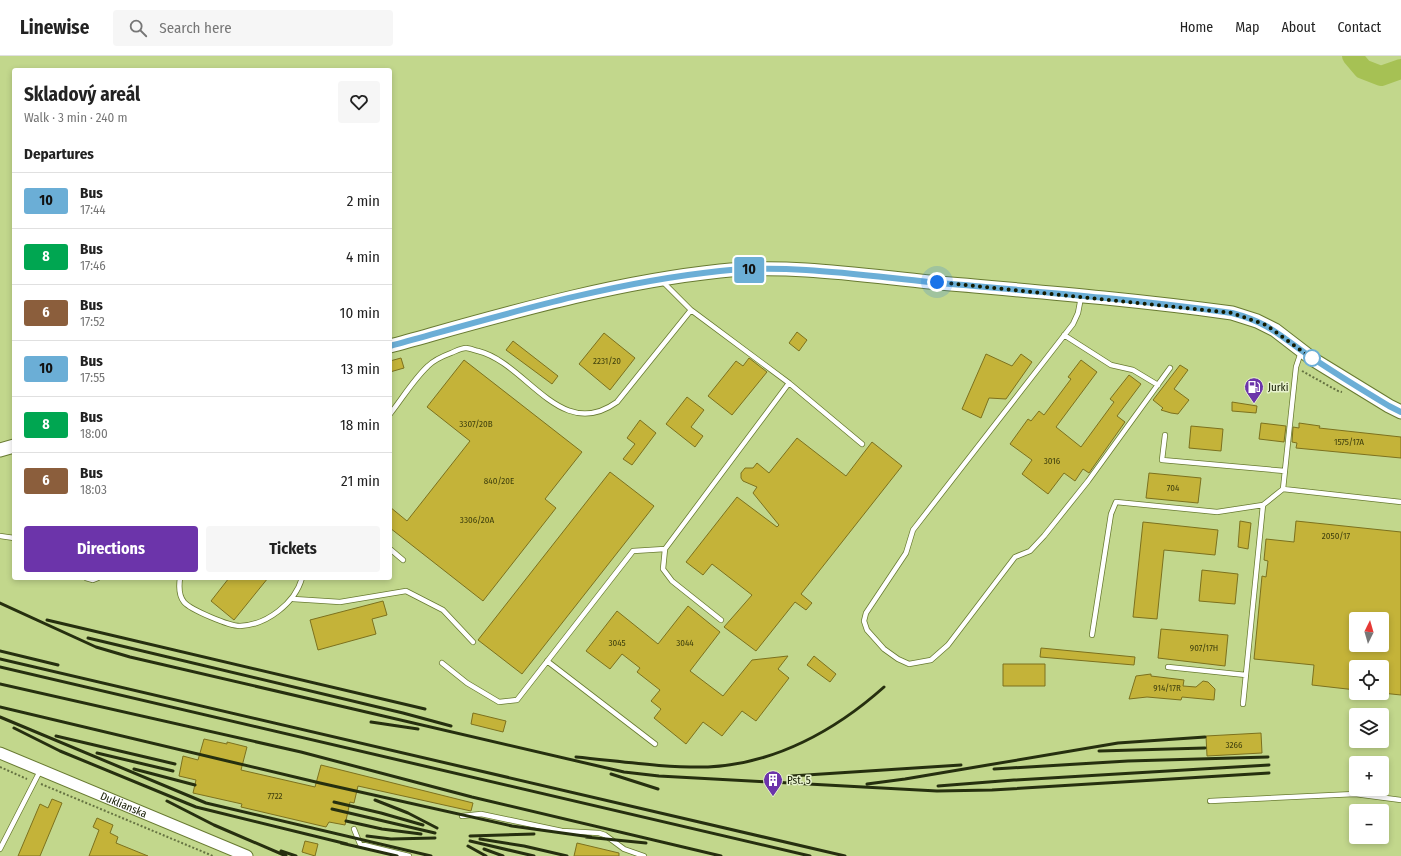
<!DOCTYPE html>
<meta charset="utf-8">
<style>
:root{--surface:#fff;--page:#f6f6f6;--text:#222;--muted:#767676;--line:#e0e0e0;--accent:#6c34aa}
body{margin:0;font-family:"Fira Sans Condensed",sans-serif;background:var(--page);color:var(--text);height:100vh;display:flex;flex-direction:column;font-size:15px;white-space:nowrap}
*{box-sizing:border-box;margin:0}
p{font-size:13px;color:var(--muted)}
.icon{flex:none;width:22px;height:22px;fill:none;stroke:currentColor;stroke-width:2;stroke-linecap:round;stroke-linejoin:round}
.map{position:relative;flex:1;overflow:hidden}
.sheet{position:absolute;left:12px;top:12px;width:380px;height:512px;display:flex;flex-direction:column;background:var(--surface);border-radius:4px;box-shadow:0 2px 6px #0003}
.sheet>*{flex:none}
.badge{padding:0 8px;border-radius:3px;font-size:14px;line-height:26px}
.needle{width:26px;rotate:5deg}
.controls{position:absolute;left:1349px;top:556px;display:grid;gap:8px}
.controls a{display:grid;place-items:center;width:40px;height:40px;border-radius:4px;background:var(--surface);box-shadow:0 2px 6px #0003;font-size:20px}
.you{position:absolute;width:20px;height:20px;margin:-10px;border:3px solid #fff;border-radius:50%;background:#1a73e8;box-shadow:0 0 0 6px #1a73e833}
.map>.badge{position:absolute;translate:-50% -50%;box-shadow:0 0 0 2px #fff}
h2{padding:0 12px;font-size:15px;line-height:36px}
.round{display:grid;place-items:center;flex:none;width:42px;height:42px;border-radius:4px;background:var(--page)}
.overview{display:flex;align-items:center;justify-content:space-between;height:68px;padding:0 12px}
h1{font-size:19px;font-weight:700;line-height:30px}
.action{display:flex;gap:8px;margin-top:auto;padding:8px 12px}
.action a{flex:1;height:46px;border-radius:4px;background:var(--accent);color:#fff;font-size:16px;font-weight:700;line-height:46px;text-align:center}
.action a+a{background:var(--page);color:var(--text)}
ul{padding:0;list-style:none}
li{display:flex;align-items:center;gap:12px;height:56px;padding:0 12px;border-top:1px solid var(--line)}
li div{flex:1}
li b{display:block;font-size:15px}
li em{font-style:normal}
li .badge{min-width:44px;font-weight:700;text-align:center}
header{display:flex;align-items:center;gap:24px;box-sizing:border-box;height:56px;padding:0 20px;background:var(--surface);border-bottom:1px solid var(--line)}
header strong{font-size:19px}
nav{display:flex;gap:22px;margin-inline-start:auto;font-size:14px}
.search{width:280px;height:36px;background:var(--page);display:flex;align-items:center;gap:10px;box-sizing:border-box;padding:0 14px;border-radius:4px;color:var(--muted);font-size:15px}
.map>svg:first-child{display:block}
</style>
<header>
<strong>Linewise</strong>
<div class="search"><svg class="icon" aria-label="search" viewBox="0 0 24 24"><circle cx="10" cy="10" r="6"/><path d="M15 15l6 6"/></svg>Search here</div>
<nav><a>Home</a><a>Map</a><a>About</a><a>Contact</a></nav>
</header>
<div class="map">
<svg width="1401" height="800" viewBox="0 0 1401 800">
<rect width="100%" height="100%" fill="#c2d78c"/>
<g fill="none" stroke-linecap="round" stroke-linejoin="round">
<!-- river -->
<path stroke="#a6c154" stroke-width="20" d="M1352 0 1363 13 1381 20 1401 13"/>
</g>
<!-- building -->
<path fill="#c4b339" stroke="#7c711e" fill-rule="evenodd" d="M797 276 807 284 799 295 789 287Z
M604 277 635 302 610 334 579 308Z
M513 285 558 320 552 328 506 294Z
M986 298 1012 310 1021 298 1032 306 1006 343 989 342 981 362 962 353Z
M401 302 404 312 390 316V305Z
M749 302 767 316 732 359 708 340 736 305 743 310Z
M464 304 582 396 545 443 556 452 483 545 390 472V451L407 465 470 385 427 351Z
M1081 304 1097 316 1056 371 1081 391 1114 346 1110 343 1129 319 1141 328 1117 360 1125 366 1089 417 1083 413 1075 425 1064 417 1048 438 1022 418 1032 404 1010 388 1028 363 1031 365 1039 355 1044 359 1071 323 1068 321Z
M1180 309 1188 314 1174 333 1189 344 1178 358 1171 357 1161 354 1163 352 1153 344Z
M687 341 704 354 691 371 703 380 695 391 666 368Z
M1232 346 1257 350 1256 357 1232 355Z
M640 364 656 377 632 409 623 403 635 388 627 382Z
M1261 367 1286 370 1284 386 1259 383Z
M1299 367 1320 370 1319 372 1401 381V402L1296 392 1297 387 1292 386 1293 371 1299 372Z
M1191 370 1223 373 1221 395 1189 392Z
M797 382 846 420 872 386 902 410 801 538 812 547 806 554 795 546 756 595 724 571 752 539 712 508 703 519 686 506 737 441 777 471 779 469 753 437 757 431 743 425 741 422V417L745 412H753L757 407 769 417Z
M610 416 654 450 522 618 478 584Z
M1149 417 1201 422 1198 447 1146 442Z
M1240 465 1251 467 1248 493 1238 491Z
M1296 465 1401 476V639L1382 637V611H1356V634L1312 629 1314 609 1254 603 1262 520 1266 521 1268 505 1264 504 1266 483 1294 486ZM1356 563H1382V589H1356Z
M1143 466 1218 474 1215 499 1164 494 1157 563 1133 561Z
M1202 514 1238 518 1235 548 1199 545Z
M229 522H268L234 564 211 545Z
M383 545 387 559 372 563 376 578 318 594 310 564Z
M688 550 720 576 690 615 723 640 752 604 788 600 778 613 789 622 756 665 742 655 722 680 703 666 686 688 654 662 661 653 651 645 660 634 637 616 640 612 622 598 610 613 586 595 617 555 658 588Z
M1161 573 1228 579 1225 610 1158 602Z
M1041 592 1135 601 1134 609 1040 601Z
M814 600 836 618 830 626 807 609Z
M1003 608H1045V630H1003Z
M1151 618V620L1184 624 1183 630 1196 631 1203 625 1208 626 1215 633 1214 644 1182 641 1181 644 1147 641 1129 643 1136 620Z
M473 657 506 665 503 676 471 668Z
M1261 677 1262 697 1207 700 1206 680Z
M204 683 227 688V686L247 691 241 714 315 731 321 709 473 747 471 755 358 730 354 747 350 746 345 769 329 766 326 771 241 751 242 748 193 737 196 724 179 720 183 700 198 704Z
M52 743 62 747 40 800H18L40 748 48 752Z
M97 762 113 769 110 777 118 781 116 787 148 800H89L99 774 93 771Z
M305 785 318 788 315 800 302 796Z
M577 787 619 797V800H574Z"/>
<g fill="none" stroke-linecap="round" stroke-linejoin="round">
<defs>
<path id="service" d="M1081 241 1078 257 1073 268 913 474 906 497 866 557 864 565 867 574 884 593 898 603 909 608 931 604 948 589 1015 501 1030 495 1044 480 1088 425 1170 312
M1064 279 1111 309 1133 314 1158 329
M1301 296 1296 311 1283 433 1401 446
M789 327 862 388
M390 358C402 343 413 324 428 310 434 304 443 300 451 297 456 295 461 292 466 292 469 292 474 294 478 295 527 307 560 387 617 346L691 254 663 226
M1165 379 1162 404 1285 415
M0 480 14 482
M390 493 403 504
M665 493 663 513 672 525 721 564
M86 522 93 524 98 522
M180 522C179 529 179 540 184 546 191 554 229 570 240 570 267 569 295 547 302 522
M293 543 340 546 406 535 443 554 473 586
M1092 579 1111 458 1116 446 1217 456 1263 449 1283 433
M547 605 655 688
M442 607 467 627 499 646 517 644 633 495 665 493 789 327 691 254
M1168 611 1246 619
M1243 648 1263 449
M1210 745 1355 738 1401 744
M462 760 481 758 562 775 599 777 605 779 624 793 644 800
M354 773 360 788 409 800
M0 793 40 715"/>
<g id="tertiary">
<path id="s1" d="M0 697 247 800"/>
</g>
<path id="secondary" d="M390 290C499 260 607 227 720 215 789 208 860 219 929 226 1030 235 1132 243 1232 257L1257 265 1275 274 1314 304 1389 350 1401 356
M0 394 14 390"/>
</defs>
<!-- service casing -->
<use href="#service" stroke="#687a31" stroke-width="6"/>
<!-- tertiary casing -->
<use href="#tertiary" stroke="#687a31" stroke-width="13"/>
<!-- secondary casing -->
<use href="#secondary" stroke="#687a31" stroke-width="15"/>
<!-- path -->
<path stroke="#657241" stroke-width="2" stroke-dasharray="2 2" stroke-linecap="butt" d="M1302 315 1338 335 1342 336
M0 711 27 723
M41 728 213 800"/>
<!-- service -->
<use href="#service" stroke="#fff" stroke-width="4.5"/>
<!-- tertiary -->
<use href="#tertiary" stroke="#fff" stroke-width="11"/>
<!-- secondary -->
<use href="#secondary" stroke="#fff" stroke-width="13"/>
<!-- rail -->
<path stroke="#262f0f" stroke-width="3" d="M0 547 96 591 130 601 624 716 659 720 937 735 992 734 1269 717
M47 564 425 653
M88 582 403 657 451 670
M0 595 58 609
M0 603 845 800
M0 611 810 800
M0 628 301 696 472 741 721 800
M0 651 320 727 512 770 591 781
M0 661 206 747 431 800
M371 666 418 673
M14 672 60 695 196 751 347 788
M56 680 175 708
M1099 695 1205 692
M97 697 173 715
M576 701C619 705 664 712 708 711 775 708 836 674 884 631
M134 713 195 729
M994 713 1128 705 1268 701
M611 718 658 733
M791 720 961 709
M867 728 905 723 1118 687 1205 681
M938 730 1014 724 1269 709
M375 744 408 757 437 772
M167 745 214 769 286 800
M334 746 381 757 423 769
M332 753 435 777
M346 765 382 773 421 778
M367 780 391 783 435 782
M470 780 534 778
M586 781 646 787
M480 783 524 790 567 800
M470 785 534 800
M341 787 397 800
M468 790 486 800
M484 793 503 800
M281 795 296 800"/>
</g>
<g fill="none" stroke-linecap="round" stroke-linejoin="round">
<defs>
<path id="line" d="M390 290C499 260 607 227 720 215 789 208 860 219 929 226 1030 235 1132 243 1232 257 1271 267 1282 282 1314 303 1338 319 1364 335 1389 350L1401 356"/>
</defs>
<!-- line casing -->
<use href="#line" stroke="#fff" stroke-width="9"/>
<!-- line -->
<use href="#line" stroke="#6baed6" stroke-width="6"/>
<!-- walk -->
<path stroke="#141b00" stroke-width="4" stroke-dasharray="0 7.2" d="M937 226 1232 257 1266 269 1314 304 1312 302"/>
</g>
<!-- icons -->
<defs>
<symbol id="fuel-pin" viewBox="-11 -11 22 30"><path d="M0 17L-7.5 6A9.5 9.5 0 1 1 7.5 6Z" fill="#6c34aa" stroke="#e7f2cd"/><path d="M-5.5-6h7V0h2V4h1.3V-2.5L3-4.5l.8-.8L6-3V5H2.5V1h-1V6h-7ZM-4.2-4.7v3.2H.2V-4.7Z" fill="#fff"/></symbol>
<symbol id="building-pin" viewBox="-11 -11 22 30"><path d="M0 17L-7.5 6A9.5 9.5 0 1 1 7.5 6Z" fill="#6c34aa" stroke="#e7f2cd"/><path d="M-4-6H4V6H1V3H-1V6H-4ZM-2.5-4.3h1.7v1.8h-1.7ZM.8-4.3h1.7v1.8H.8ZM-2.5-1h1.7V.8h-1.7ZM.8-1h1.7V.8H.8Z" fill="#fff"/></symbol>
</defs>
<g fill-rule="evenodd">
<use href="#fuel-pin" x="1243" y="320" width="22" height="30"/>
<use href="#building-pin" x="762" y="713" width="22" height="30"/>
</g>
<!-- markers -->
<circle fill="#fff" stroke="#6baed6" stroke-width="2" cx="1312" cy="302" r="8"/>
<g text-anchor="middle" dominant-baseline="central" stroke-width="3" stroke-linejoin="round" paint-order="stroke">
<!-- number labels -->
<g font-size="9" fill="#40410e">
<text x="607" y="305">2231/20</text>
<text x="476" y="368">3307/20B</text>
<text x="1349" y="386">1575/17A</text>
<text x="1052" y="405">3016</text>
<text x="499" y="425">840/20E</text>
<text x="1173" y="432">704</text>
<text x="477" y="464">3306/20A</text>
<text x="1336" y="480">2050/17</text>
<text x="617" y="587">3045</text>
<text x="685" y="587">3044</text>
<text x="1204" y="592">907/17H</text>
<text x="1167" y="632">914/17R</text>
<text x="1234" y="689">3266</text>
<text x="275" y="740">7722</text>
</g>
<!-- poi labels -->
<g font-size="11" fill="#141b00" stroke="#e7f2cd" text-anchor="start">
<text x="1268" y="331">Jurki</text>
<text x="787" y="724">Pst. 5</text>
</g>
<!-- street labels -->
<g font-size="11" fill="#141b00" stroke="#e7f2cd">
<text stroke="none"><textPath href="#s1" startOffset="134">Duklianska</textPath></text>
</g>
</g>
</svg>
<div class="controls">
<a><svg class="needle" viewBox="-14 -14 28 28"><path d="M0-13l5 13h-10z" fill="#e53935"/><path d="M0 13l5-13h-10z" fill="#767676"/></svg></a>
<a><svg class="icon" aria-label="locate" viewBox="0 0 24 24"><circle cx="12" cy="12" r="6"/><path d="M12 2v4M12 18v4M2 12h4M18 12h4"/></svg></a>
<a><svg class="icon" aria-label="layers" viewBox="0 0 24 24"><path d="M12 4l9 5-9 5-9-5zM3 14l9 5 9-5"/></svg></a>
<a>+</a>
<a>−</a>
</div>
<div class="you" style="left:937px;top:226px"></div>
<b class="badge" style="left:749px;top:214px;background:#6baed6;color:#111">10</b>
<section class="sheet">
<div class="overview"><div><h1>Skladový areál</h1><p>Walk · 3 min · 240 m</p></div><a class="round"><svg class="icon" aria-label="heart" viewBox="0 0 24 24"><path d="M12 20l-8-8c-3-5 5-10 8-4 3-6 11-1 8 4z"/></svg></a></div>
<h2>Departures</h2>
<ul>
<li><span class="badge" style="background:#6baed6;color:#111">10</span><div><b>Bus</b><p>17:44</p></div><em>2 min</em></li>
<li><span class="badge" style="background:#00a651;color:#fff">8</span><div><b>Bus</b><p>17:46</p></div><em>4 min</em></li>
<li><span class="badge" style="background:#8b5e3c;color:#fff">6</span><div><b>Bus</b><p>17:52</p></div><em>10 min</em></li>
<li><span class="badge" style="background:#6baed6;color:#111">10</span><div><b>Bus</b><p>17:55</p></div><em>13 min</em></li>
<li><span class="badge" style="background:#00a651;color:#fff">8</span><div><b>Bus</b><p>18:00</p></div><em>18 min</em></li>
<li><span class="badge" style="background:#8b5e3c;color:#fff">6</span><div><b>Bus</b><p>18:03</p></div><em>21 min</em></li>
</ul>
<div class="action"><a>Directions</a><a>Tickets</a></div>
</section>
</div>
